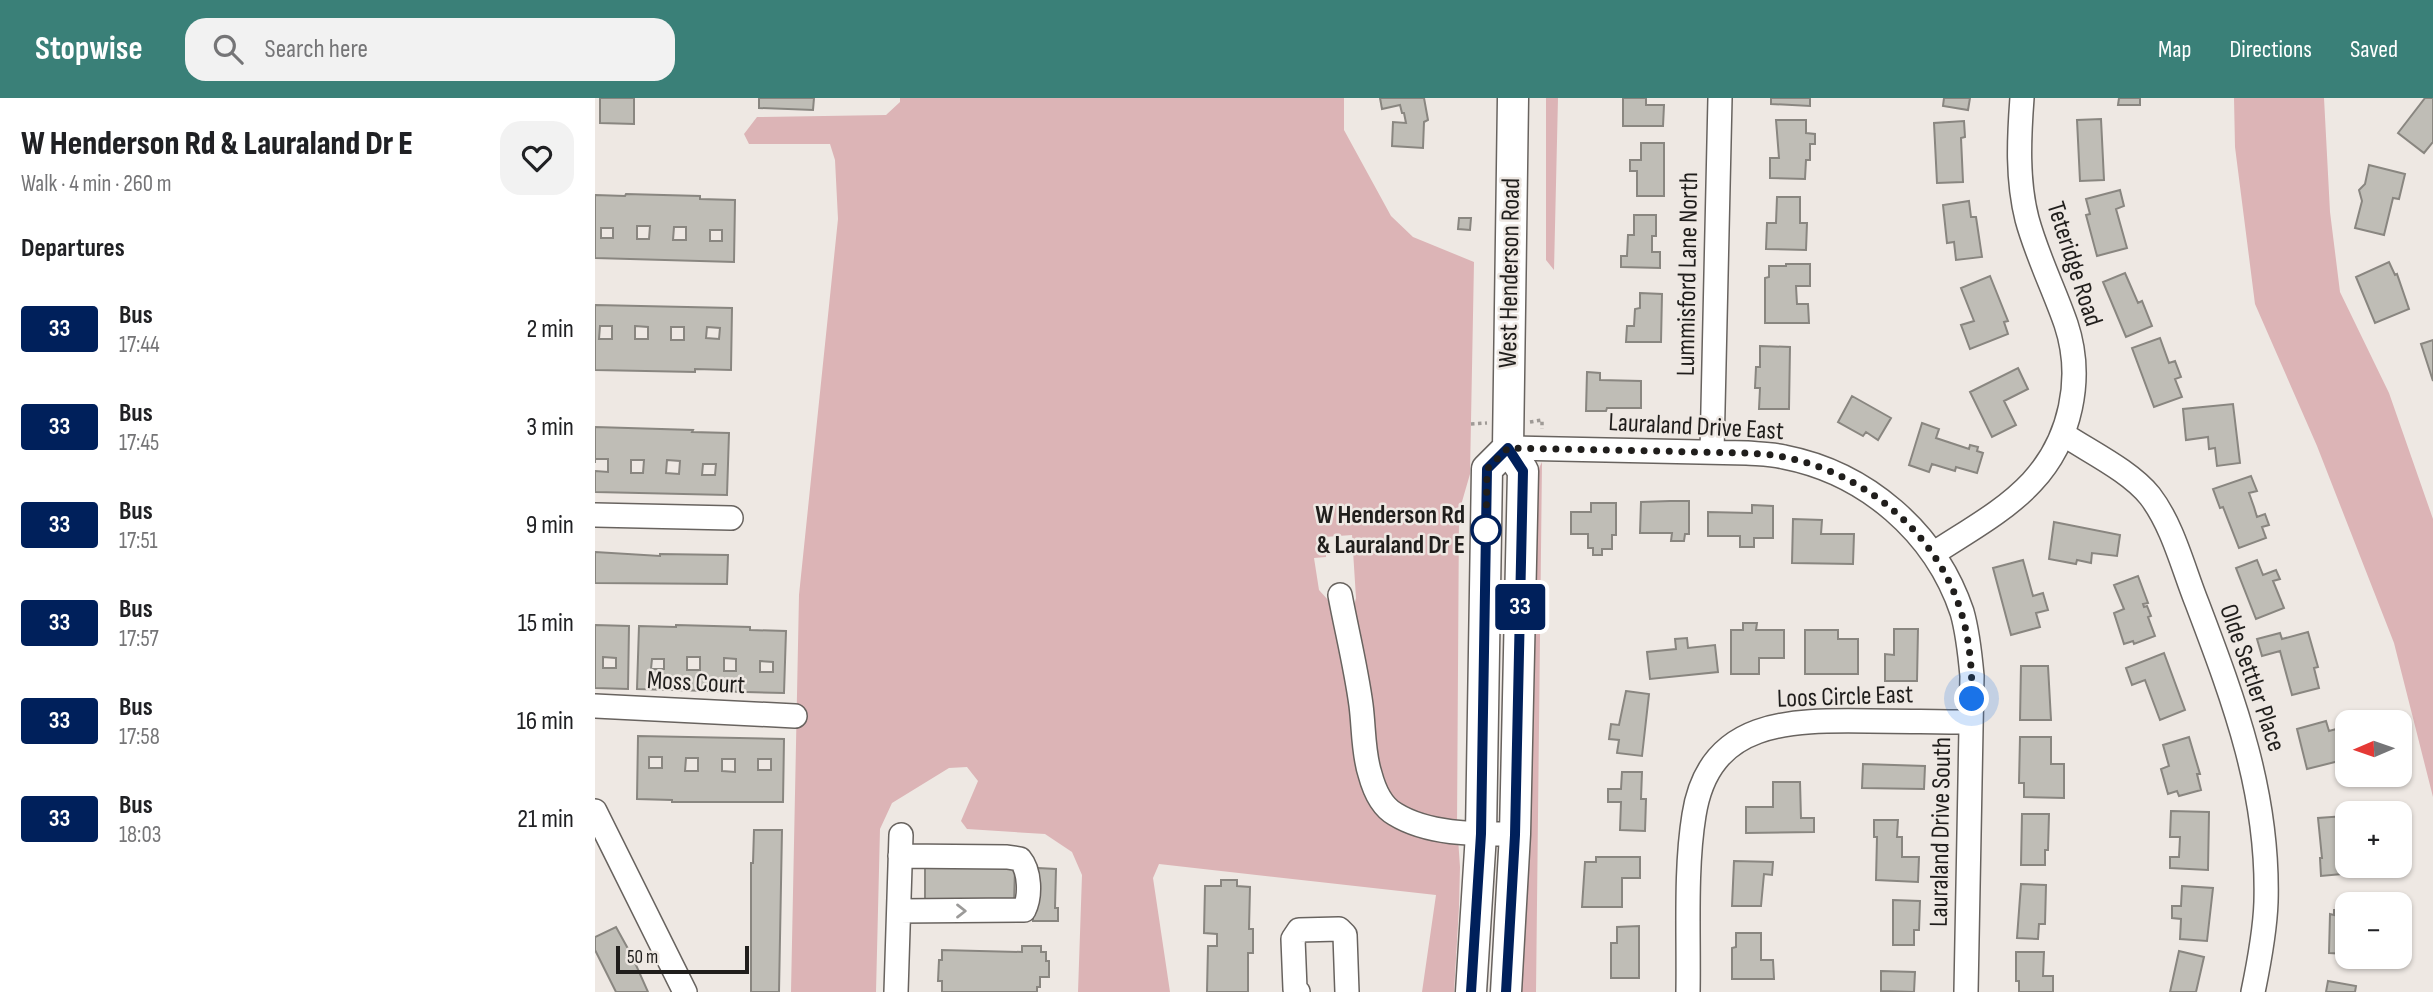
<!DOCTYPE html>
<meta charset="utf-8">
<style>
:root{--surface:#fff;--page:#f2f2f2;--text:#202124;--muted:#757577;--accent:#3a8078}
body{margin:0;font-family:"Sofia Sans Condensed",sans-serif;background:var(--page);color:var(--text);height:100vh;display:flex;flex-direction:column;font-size:26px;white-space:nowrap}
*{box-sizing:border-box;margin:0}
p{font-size:23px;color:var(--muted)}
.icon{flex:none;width:38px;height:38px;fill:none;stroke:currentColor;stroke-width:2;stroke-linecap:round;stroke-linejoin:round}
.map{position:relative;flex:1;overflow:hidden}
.panel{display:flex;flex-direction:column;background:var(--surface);width:595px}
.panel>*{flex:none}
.badge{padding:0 14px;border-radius:5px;font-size:24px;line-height:46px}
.needle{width:46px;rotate:268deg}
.buttons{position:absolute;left:1740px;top:612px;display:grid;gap:14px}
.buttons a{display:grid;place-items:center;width:77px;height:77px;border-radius:14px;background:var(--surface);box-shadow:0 2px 5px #0004;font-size:35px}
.scale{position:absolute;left:21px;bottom:18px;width:133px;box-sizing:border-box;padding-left:7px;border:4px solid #201e1c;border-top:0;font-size:19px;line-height:24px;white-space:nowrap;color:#201e1c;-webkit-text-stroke:5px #eee8e3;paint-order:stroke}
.you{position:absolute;width:35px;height:35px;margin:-18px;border:5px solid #fff;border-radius:50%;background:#1a73e8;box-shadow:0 0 0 10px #1a73e833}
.map>.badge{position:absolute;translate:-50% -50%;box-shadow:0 0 0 4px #fff}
h2{padding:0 21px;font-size:26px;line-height:63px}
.round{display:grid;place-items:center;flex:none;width:74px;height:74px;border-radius:21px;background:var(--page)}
.head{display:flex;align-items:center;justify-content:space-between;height:119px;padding:0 21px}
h1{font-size:33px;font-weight:800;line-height:52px}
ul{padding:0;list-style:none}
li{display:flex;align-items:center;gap:21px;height:98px;padding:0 21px}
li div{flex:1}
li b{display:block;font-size:26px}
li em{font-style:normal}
li .badge{min-width:77px;font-weight:700;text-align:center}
header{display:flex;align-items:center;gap:42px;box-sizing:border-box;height:98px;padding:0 35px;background:var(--accent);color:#fff}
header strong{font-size:33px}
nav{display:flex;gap:38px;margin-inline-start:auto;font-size:24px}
.search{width:490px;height:63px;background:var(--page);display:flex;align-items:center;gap:18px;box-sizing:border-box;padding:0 24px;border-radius:21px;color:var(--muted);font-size:26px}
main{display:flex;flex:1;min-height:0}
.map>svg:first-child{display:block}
</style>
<header>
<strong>Stopwise</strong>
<div class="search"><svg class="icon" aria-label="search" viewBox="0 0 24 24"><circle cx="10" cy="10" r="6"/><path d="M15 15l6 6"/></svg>Search here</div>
<nav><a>Map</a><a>Directions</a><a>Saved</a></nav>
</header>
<main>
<section class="panel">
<div class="head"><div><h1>W Henderson Rd &amp; Lauraland Dr E</h1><p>Walk · 4 min · 260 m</p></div><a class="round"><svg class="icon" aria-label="heart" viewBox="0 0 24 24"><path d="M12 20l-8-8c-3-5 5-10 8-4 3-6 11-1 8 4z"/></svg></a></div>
<h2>Departures</h2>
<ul>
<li><span class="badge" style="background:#00205b;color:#fff">33</span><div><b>Bus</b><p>17:44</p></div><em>2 min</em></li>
<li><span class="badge" style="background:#00205b;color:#fff">33</span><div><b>Bus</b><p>17:45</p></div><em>3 min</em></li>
<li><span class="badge" style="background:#00205b;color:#fff">33</span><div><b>Bus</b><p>17:51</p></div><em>9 min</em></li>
<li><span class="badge" style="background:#00205b;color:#fff">33</span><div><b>Bus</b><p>17:57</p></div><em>15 min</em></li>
<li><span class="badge" style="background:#00205b;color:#fff">33</span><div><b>Bus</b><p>17:58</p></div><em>16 min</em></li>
<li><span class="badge" style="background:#00205b;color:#fff">33</span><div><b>Bus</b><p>18:03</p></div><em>21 min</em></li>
</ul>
</section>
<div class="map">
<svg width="1838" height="894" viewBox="0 0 1838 894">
<rect width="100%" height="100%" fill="#eee8e3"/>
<!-- green -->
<path fill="#dcb4b6" d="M305 0H749V32L796 118 818 139 879 164 875 376 864 414 862 728 834 724 813 717 795 703 782 682 776 655 755 525 761 500 757 437 730 439 731 459 719 460 724 492 743 513 756 575 774 691C790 727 827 736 863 740L865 769 864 809 859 894H827L841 797 564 766 558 780 575 894H483L487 777 477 754 450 736 372 731 366 723 383 683 372 669 354 670 297 705 285 731 281 894H196L204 497 243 121 240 62 235 46H154L149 36 162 19 291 17 305 4Z
M951 0H963L959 172 951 162Z
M1639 0H1729L1735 114 1745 194 1794 295 1838 421V699L1799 545 1722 348 1660 206 1640 49Z
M947 364 941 894H926L931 813 940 378Z"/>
<!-- building -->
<path fill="#bfbdb6" stroke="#898680" stroke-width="2" fill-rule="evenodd" d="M5 0H39V26L5 25Z
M164 0H219L218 12 164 10Z
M785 0H829L833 22 829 24 828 50 797 48 798 24 811 25 809 15H807L805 7 787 11Z
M1028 0H1051V7H1069L1068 28H1028Z
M1176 0H1215V8L1176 6Z
M1349 0H1375L1373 12 1348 8Z
M1524 0H1545V7H1523Z
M1830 0H1838V44L1829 55 1803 35Z
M1506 21 1509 82 1485 83 1482 22Z
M1181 22H1211V35L1220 36V46H1215V62H1211L1210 81 1175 80V60H1184Z
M1369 23 1370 39 1366 40 1368 84 1342 85 1339 25Z
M1046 45H1069V98H1042V73H1035V62H1046Z
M1774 67 1810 76 1804 101 1798 100 1789 137 1760 130 1767 103 1764 92 1770 86Z
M1525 92 1529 108 1521 111 1532 150 1502 158 1491 117 1495 116 1491 101Z
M31 96 105 98V101L140 102 139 164 0 160V97L30 98ZM42 128H55L54 141H42ZM79 129H91V142H78ZM6 130H18V140H6ZM115 132H127V143H115Z
M1182 99H1205V125H1212L1211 152 1171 151 1172 125H1181Z
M1374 103 1376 119H1381L1387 159 1361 162 1359 144 1352 145 1348 107Z
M1039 117H1061V138H1057V154H1065V170L1026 169V158H1032L1033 137H1039Z
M864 120H876L875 132 863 131Z
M1794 164 1800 177 1802 176 1814 211 1780 225 1761 179Z
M1191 166H1215V188H1201L1202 206H1213L1214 225H1170V180L1174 179V168H1191Z
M1530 175 1543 205 1547 203 1557 228 1531 239 1508 184Z
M1395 178 1413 223 1409 224 1413 236 1375 251 1366 227 1379 223 1366 190Z
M1045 195 1067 196 1066 244H1031L1032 228H1039L1040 211 1045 210Z
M0 207 137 210 136 272 100 271V274L0 272ZM5 228H17V241H4ZM40 228 53 229V241H40ZM76 229H89V242H76ZM112 229 125 230 124 241 111 240Z
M1565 240 1574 265 1580 263 1586 279 1580 281 1587 299 1559 309 1537 250Z
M1838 242V283L1826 246Z
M1165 248 1195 249 1194 311H1164L1165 290H1160L1161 269H1165Z
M1423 270 1433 291 1409 303 1421 327 1397 339 1375 294Z
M992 274 1005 275V282L1046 283V310H1012L1011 313H991Z
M1257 298 1296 320 1283 342 1271 334 1268 338 1243 324Z
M1638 306 1645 365 1622 368 1620 350 1614 351 1613 339 1591 342 1588 311Z
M1327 325 1344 331 1341 340 1374 351 1375 347 1383 349 1382 353 1388 355 1382 375 1361 369 1360 373 1337 366 1334 374 1314 367Z
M0 329 98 332 97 334 134 335 132 397 0 394V373L13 374V361H0V365ZM36 362H49L48 375H36ZM72 362 85 363 84 376 71 375ZM108 366H121L120 377H107Z
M1656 378 1662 393 1654 395 1659 409 1662 419 1670 416 1674 427 1667 429 1671 440 1644 450 1628 409 1625 410 1618 391Z
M1075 403H1094V436H1090L1089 443H1076L1077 435H1045L1046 404Z
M996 405H1021V437H1017V451H1007V457H998V450H993V436H976V414H996Z
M1157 407 1178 408V440H1159V449H1145V438H1113V414L1157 415Z
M1198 421 1227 422 1226 436H1259L1258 466 1197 465Z
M1459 424 1525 437 1522 458 1497 455 1496 465 1482 462 1481 466 1454 461Z
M0 454 65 458V456L133 457 132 486 0 485Z
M1428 462 1438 498 1448 495 1453 512 1441 515 1445 529 1416 537 1398 470Z
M1662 462 1668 477 1681 472 1685 481 1678 483 1689 510 1661 521 1641 470Z
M1543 478 1553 505 1548 506 1549 509 1552 508 1556 518 1553 519 1560 538 1539 546 1538 543 1529 546 1519 515 1529 511 1519 487Z
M1148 525H1162L1161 532H1189V560H1164V576H1136V532H1148Z
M0 527 34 528 33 591 0 590ZM8 559 21 560V570H8Z
M81 527 155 529V532L191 533 189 595 42 591 44 528 81 529ZM92 559H105V572H92ZM129 560 141 561V573H129ZM57 561H69V571H56ZM165 563 178 564V574H165Z
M1299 531H1323L1322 583H1290V556L1299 557Z
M1210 532H1243V541H1263V576H1210Z
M1713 534 1723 569 1719 570 1724 590 1697 597 1685 553 1667 558 1662 541 1685 535 1687 541Z
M1092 540 1093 550 1120 547 1123 574 1055 581 1052 554 1081 551 1080 541Z
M1569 555 1590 612 1565 622 1550 582 1537 587 1531 570Z
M1426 568H1453L1456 622H1425Z
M1031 593 1054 596 1047 658 1022 655 1024 642 1014 641 1016 626 1024 627Z
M1731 623 1734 633 1745 630 1748 638 1750 637 1752 661 1712 671 1702 631Z
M43 638 189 641 188 704H77V702L42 701ZM54 659H67V670H54ZM91 660H103V673H90ZM127 661H140V674L127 673ZM163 661H176V672H163Z
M1425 639H1456V666H1469V700L1429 699V685H1424Z
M1594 639 1605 676H1602L1606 692 1584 698 1582 693 1573 696 1566 671 1574 668 1568 647Z
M1268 666 1330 668 1329 691 1267 690Z
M1027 674H1047L1046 701H1051L1050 733 1025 732 1026 704H1013V691H1026Z
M1178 684H1205L1206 720H1219V734L1151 735V709H1178Z
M1576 713 1614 714 1613 772 1575 770V759H1584L1585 739H1575Z
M1427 716H1454L1453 752H1450V767H1426Z
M1750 718 1752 768H1757L1758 775 1726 778 1725 760H1727L1723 720Z
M1279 722H1303L1302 739H1307V759H1324L1323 784 1281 782 1282 739H1279Z
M159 732H187L184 894H156V765H158Z
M1001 759H1045V780H1027V809H987L990 764H1001Z
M1139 763 1178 764 1177 777 1169 776 1166 808H1137Z
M330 768 420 770 419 806 330 805Z
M443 770 461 771 460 810H463V823H438V810H442Z
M626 782H642V788L655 789 654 831H658V855H653V894H612L613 848H622V836L609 835 610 788H626Z
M1426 786 1451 787 1450 826H1444L1443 841 1422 840Z
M1587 788 1618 790 1612 843 1585 841 1586 821 1577 820V808H1586Z
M1298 802 1325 803 1324 832H1319V847H1298Z
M1739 812H1752V856L1734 855 1735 816 1739 817Z
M1044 828V880H1016V845H1022V829Z
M21 829 37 858 53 894H21L0 852V839Z
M1141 835H1166V862H1178L1179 881H1137V850L1141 849Z
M427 848H446V854H451V863H454V879H445V889H442V894H347V883H343L344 862H347V852L427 854Z
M1584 853 1609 859 1601 894H1575Z
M1421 854H1449L1448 878H1458V894H1424V883H1421Z
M1286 873 1320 874 1319 894 1286 893Z
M1733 883 1761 888 1760 894H1731Z"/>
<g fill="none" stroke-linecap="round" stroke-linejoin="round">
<defs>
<path id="minor" d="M1468 336C1495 354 1535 373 1555 398 1578 428 1588 470 1602 505 1640 605 1674 696 1671 804 1670 834 1664 865 1658 894
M913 350 1152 355C1164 356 1177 356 1189 359 1271 375 1340 434 1367 514 1373 535 1375 556 1377 578L1371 894
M1117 354 1125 0
M0 417 136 420
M1338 456C1371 434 1409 414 1437 384 1476 342 1489 280 1471 226 1459 191 1442 158 1432 121 1422 82 1424 40 1427 0
M745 497C752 534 761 570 766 607 769 630 768 655 775 676 779 691 786 708 800 716 834 737 882 736 920 736
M0 608 200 618
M0 713 90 894
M304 813 429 812C436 798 435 773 425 761L412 759 305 758
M301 894 306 737
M703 894 700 891 698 841 704 832 744 831 750 837 752 894
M1093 894C1094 838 1090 772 1099 717 1114 621 1195 622 1274 623 1308 623 1342 624 1376 624"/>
<path id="major" d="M876 894 886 736 892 371 913 350
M911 894 920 736 928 373 913 350 918 0"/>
</defs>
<!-- minor casing -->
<use href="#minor" stroke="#68635f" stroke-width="26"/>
<!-- major casing -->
<use href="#major" stroke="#68635f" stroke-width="33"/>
<!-- path -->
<path stroke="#9f9a96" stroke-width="3.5" stroke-dasharray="3.5 3.5" stroke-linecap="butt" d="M935 324 947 322V331
M876 326 892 325"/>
<!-- minor -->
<use href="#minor" stroke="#fff" stroke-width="23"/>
<!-- major -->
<use href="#major" stroke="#fff" stroke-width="30"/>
</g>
<!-- one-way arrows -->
<defs><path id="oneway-chevron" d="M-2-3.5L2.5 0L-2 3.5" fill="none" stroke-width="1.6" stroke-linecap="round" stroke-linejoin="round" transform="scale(1.75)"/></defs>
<use stroke="#9b9a99" href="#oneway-chevron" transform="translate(366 813)"/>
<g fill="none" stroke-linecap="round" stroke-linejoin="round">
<defs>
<path id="line" d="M876 894 886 736 892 371 913 350 928 373 920 737 911 894"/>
</defs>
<!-- line casing -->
<use href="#line" stroke="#fff" stroke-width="16"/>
<!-- line -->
<use href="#line" stroke="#00205b" stroke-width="10"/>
<!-- walk -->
<path stroke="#201e1c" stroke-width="7" stroke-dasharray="0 12.6" d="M891 432 892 371 913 350 1152 355C1164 356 1177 356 1189 359 1270 375 1344 436 1367 517 1375 544 1377 572 1377 601"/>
</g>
<!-- markers -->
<circle fill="#fff" stroke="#00205b" stroke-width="3.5" cx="891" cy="432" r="14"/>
<g text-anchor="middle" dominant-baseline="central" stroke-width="5" stroke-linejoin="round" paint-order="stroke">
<!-- street labels -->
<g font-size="26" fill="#201e1c" stroke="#eee8e3">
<text transform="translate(1479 166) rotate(72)">Teteridge Road</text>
<text transform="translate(915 175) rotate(-89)">West Henderson Road</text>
<text transform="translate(1093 176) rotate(-89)">Lummisford Lane North</text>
<text transform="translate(1101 329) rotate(3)">Lauraland Drive East</text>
<text transform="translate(1657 580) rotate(71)">Olde Settler Place</text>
<text transform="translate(101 585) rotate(3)">Moss Court</text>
<text transform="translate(1250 599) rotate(-2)">Loos Circle East</text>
<text transform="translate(1346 734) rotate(-89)">Lauraland Drive South</text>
</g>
<!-- stop labels -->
<g font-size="26" font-weight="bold" fill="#201e1c" stroke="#eee8e3" text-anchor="end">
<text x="870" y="417">W Henderson Rd<tspan x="870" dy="30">&amp; Lauraland Dr E</tspan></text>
</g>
</g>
</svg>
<div class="buttons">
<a><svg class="needle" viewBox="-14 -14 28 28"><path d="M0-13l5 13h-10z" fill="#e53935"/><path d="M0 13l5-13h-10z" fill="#757577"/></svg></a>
<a>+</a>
<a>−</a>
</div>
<div class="scale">50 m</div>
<div class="you" style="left:1377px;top:601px"></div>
<b class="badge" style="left:925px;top:509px;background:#00205b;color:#fff">33</b>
</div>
</main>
